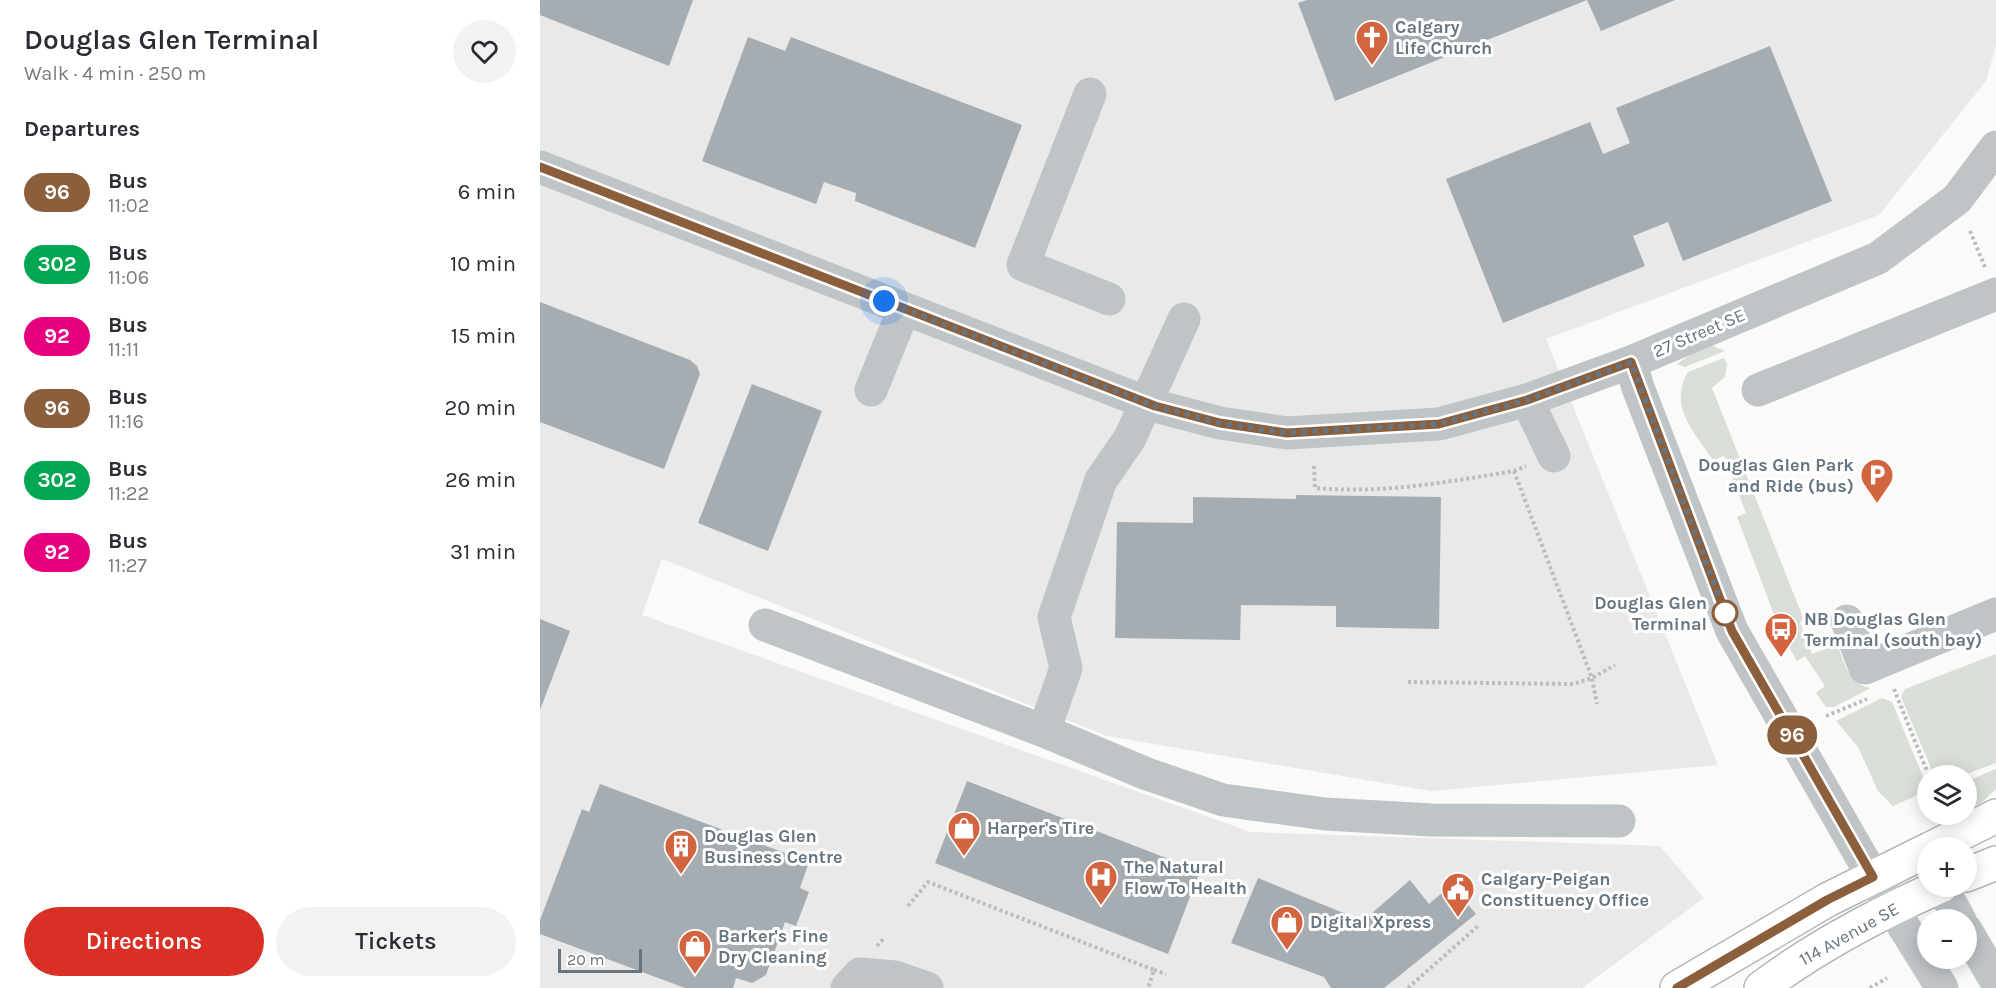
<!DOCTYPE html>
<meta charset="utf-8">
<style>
:root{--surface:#fff;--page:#f2f2f3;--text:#2b2b33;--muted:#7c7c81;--accent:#d93025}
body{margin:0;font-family:Karla,sans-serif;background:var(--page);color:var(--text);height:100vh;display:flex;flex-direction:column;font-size:22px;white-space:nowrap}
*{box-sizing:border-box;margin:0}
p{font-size:20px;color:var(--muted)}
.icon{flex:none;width:33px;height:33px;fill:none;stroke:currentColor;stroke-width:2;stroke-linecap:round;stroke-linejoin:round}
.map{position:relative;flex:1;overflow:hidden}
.drawer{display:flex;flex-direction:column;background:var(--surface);width:540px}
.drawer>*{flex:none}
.badge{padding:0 12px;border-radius:20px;font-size:21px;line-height:39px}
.buttons{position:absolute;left:1377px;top:765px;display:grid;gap:12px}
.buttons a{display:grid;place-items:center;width:60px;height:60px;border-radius:50%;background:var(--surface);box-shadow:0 3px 15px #0003;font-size:30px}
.scale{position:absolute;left:18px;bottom:15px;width:84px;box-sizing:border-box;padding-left:6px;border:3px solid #677580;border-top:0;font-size:16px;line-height:21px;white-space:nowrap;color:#677580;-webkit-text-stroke:4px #fff;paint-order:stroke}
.you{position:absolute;width:30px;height:30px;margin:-15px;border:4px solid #fff;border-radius:50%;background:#1a73e8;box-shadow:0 0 0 9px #1a73e833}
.map>.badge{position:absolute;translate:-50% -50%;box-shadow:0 0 0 3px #fff}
h2{padding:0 24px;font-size:22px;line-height:54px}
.round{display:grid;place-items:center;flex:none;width:63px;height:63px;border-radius:32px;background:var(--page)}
.headline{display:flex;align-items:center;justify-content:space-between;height:102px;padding:0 24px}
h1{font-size:28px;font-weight:600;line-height:45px}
.cta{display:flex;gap:12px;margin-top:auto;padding:12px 24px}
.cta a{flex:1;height:69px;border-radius:36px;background:var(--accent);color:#fff;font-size:24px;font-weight:600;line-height:69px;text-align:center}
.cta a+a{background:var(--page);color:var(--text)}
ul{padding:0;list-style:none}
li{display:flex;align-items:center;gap:18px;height:72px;padding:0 24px}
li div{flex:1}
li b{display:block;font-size:22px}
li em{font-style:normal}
li .badge{min-width:66px;font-weight:700;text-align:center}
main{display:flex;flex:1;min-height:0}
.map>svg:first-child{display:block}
</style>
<main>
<section class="drawer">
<div class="headline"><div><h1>Douglas Glen Terminal</h1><p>Walk · 4 min · 250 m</p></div><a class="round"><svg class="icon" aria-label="heart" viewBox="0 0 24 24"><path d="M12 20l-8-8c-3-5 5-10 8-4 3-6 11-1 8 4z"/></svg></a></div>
<h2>Departures</h2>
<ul>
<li><span class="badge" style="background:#8b5e3c;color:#fff">96</span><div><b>Bus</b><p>11:02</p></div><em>6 min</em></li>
<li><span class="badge" style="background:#00a651;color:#fff">302</span><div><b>Bus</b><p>11:06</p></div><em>10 min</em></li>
<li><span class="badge" style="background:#e6007e;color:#fff">92</span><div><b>Bus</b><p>11:11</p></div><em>15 min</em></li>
<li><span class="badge" style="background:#8b5e3c;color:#fff">96</span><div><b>Bus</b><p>11:16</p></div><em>20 min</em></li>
<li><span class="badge" style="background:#00a651;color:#fff">302</span><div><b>Bus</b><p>11:22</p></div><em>26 min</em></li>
<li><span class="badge" style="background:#e6007e;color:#fff">92</span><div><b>Bus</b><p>11:27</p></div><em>31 min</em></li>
</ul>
<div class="cta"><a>Directions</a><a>Tickets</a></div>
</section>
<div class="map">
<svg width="1456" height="988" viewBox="0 0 1456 988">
<rect width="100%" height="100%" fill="#fafaf8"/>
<!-- built -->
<path fill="#e8e9e8" d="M0 0H1456V46L1446 81 1339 215 1006 339 1178 765 891 791 567 736 122 559 102 615 711 832 1120 846 1164 898 1042 988H0Z"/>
<!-- green -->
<path fill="#daded8" d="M1166 343 1185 351 1145 367 1137 364Z
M1184 358 1187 364 1185 377 1172 388 1264 620 1260 622 1272 654 1297 644C1305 664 1308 684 1331 688L1294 707H1286L1276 693 1285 686 1265 656 1257 661 1241 633 1197 517 1206 513 1184 456 1173 460C1154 431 1128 407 1148 372Z
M1456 654V763L1424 775H1394L1361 697 1365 689Z
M1342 698 1352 702 1387 786V791L1353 806 1338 791 1318 747 1296 721Z
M1456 769V789L1442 802 1427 810V781Z"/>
<!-- building -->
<path fill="#a5acb2" d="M0 0H153L129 66 0 15Z
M767 0H1135L1061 31 1047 0 795 101 758 3Z
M208 37 245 51 251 37 482 125 435 248 315 201 316 193 284 182 276 204 162 161Z
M1230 46 1292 201 1143 261 1128 222 1093 236 1105 266 963 323 906 179 1050 122 1063 154 1090 143 1076 108Z
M0 302 150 360 157 366 160 374 124 469 0 422Z
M212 384 282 411 228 551 158 523Z
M756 495 901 497 899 629 796 627V606L701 605 700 640 575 638 577 522 653 523V497L756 499Z
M0 619 30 631 0 710Z
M427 781 660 871 628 954 395 863Z
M60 784 269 862 260 888 269 892 256 926 245 922 226 975 212 983 196 978 193 988H145L0 934V920L42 809 49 812Z
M718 878 823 921 870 880 889 904 911 885 936 914 844 988H791L784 977 691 943Z"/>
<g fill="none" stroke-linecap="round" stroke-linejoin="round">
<defs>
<path id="major" d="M1392 848 1456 816
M1426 875 1456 863
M1137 988 1287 900 1388 850
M1221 988C1274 948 1340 913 1401 886"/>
</defs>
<!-- major casing -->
<use href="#major" stroke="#b3b8bc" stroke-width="36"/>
<!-- path -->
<path stroke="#babdc0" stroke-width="4" stroke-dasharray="3 3" stroke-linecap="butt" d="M1430 231 1445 267
M774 466 775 488C843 494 907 482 974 471L986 466
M974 471 1052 678 1057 704
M868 682 1033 684 1052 678 1075 665
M1354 689 1389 776
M1286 716 1327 699
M368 906 388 882 614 970 608 988
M337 946 344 938
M614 970 626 974
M868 988 939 925
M1330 988 1347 978"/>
<!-- minor -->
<path stroke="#bfc4c7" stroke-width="33" d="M550 94 483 265 569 299
M0 167 615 406 680 423 747 433 899 424 987 400 1091 362 1338 258 1417 199 1456 147
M1091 362 1097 385 1192 631 1333 877 1402 988
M331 390 364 309
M1218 390 1456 294
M987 400 1014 456
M1307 621 1325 668 1456 614
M225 625 504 731 607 774 683 800 785 814 892 820 1079 821
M504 731 526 668 514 617 561 480 590 438 644 319
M1401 886 1420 920
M1426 930 1456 981
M307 988 320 974 355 977 387 988"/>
<!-- major -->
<use href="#major" stroke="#fff" stroke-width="33"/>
</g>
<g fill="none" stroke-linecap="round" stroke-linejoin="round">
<defs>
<path id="line" d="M0 167 615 406 680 423 747 433 899 424 987 400 1091 362 1192 631 1333 877 1287 900 1137 988"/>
</defs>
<!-- line casing -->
<use href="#line" stroke="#fff" stroke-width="14"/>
<!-- line -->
<use href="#line" stroke="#8b5e3c" stroke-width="9"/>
<!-- walk -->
<path stroke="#677580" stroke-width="6" stroke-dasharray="0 10.8" d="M344 301 615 406 680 423 747 433 899 424 987 400 1091 362 1185 613"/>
</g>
<!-- icons -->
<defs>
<symbol id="church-pin" viewBox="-11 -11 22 30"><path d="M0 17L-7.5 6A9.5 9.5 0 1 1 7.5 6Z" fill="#d26540" stroke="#fff"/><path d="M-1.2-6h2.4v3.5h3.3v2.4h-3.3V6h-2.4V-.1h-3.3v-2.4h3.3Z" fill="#fff"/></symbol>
<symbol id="parking-pin" viewBox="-11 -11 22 30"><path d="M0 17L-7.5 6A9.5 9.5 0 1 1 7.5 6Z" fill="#d26540" stroke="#fff"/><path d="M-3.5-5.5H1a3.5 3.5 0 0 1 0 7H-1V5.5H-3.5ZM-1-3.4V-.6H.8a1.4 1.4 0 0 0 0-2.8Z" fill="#fff"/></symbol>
<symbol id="bus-pin" viewBox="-11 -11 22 30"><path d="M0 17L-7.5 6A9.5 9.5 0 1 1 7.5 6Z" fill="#d26540" stroke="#fff"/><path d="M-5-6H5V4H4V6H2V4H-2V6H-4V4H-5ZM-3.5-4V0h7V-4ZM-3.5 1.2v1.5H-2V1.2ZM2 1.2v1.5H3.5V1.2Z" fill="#fff"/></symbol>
<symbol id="shop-pin" viewBox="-11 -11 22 30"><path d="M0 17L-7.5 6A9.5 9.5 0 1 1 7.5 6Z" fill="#d26540" stroke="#fff"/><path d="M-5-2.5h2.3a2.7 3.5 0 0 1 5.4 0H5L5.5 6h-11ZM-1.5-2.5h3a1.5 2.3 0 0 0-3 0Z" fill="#fff"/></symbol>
<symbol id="building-pin" viewBox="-11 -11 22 30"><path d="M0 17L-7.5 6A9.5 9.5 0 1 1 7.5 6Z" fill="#d26540" stroke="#fff"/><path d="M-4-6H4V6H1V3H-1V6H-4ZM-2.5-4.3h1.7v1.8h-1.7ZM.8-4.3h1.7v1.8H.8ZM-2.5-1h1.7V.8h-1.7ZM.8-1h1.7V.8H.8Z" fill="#fff"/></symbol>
<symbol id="hospital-pin" viewBox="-11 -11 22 30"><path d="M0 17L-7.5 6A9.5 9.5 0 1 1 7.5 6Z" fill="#d26540" stroke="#fff"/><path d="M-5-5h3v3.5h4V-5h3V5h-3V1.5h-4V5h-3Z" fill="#fff"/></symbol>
<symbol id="civic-pin" viewBox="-11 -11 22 30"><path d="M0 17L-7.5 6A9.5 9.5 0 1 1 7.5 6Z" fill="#d26540" stroke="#fff"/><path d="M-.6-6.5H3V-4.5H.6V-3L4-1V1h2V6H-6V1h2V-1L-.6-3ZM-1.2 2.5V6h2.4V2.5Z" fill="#fff"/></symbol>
</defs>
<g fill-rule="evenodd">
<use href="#church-pin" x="813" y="18" width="38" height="52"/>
<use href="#parking-pin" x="1318" y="456" width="38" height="52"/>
<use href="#bus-pin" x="1222" y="610" width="38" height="52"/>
<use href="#shop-pin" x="405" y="809" width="38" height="52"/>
<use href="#building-pin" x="122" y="827" width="38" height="52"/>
<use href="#hospital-pin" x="542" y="858" width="38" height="52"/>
<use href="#civic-pin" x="899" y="870" width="38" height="52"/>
<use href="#shop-pin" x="728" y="903" width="38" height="52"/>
<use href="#shop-pin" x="136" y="927" width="38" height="52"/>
</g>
<!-- markers -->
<circle fill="#fff" stroke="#8b5e3c" stroke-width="3" cx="1185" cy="613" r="12"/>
<g text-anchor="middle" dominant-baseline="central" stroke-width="6" stroke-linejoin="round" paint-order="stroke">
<!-- poi labels -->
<g font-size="18" font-weight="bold" fill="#677580" stroke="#fff" text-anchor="start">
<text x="855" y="27">Calgary<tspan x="855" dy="21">Life Church</tspan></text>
<text x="1314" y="465" text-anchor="end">Douglas Glen Park<tspan x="1314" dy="21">and Ride (bus)</tspan></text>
<text x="1264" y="619">NB Douglas Glen<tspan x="1264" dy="21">Terminal (south bay)</tspan></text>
<text x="447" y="828">Harper's Tire</text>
<text x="164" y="836">Douglas Glen<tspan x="164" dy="21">Business Centre</tspan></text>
<text x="584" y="867">The Natural<tspan x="584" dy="21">Flow To Health</tspan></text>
<text x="941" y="879">Calgary-Peigan<tspan x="941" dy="21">Constituency Office</tspan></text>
<text x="770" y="922">Digital Xpress</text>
<text x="178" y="936">Barker's Fine<tspan x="178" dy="21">Dry Cleaning</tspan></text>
</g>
<!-- street labels -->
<g font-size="18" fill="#677580" stroke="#fff">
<text transform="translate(1159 333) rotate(-23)">27 Street SE</text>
<text transform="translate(1309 934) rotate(-29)">114 Avenue SE</text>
</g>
<!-- stop labels -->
<g font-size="18" font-weight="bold" fill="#677580" stroke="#fff" text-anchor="end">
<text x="1167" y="603">Douglas Glen<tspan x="1167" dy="21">Terminal</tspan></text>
</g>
</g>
</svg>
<div class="buttons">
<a><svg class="icon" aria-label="layers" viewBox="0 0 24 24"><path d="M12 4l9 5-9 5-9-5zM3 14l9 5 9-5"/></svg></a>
<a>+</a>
<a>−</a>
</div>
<div class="scale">20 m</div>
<div class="you" style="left:344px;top:301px"></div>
<b class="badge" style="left:1252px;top:735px;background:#8b5e3c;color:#fff">96</b>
</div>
</main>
